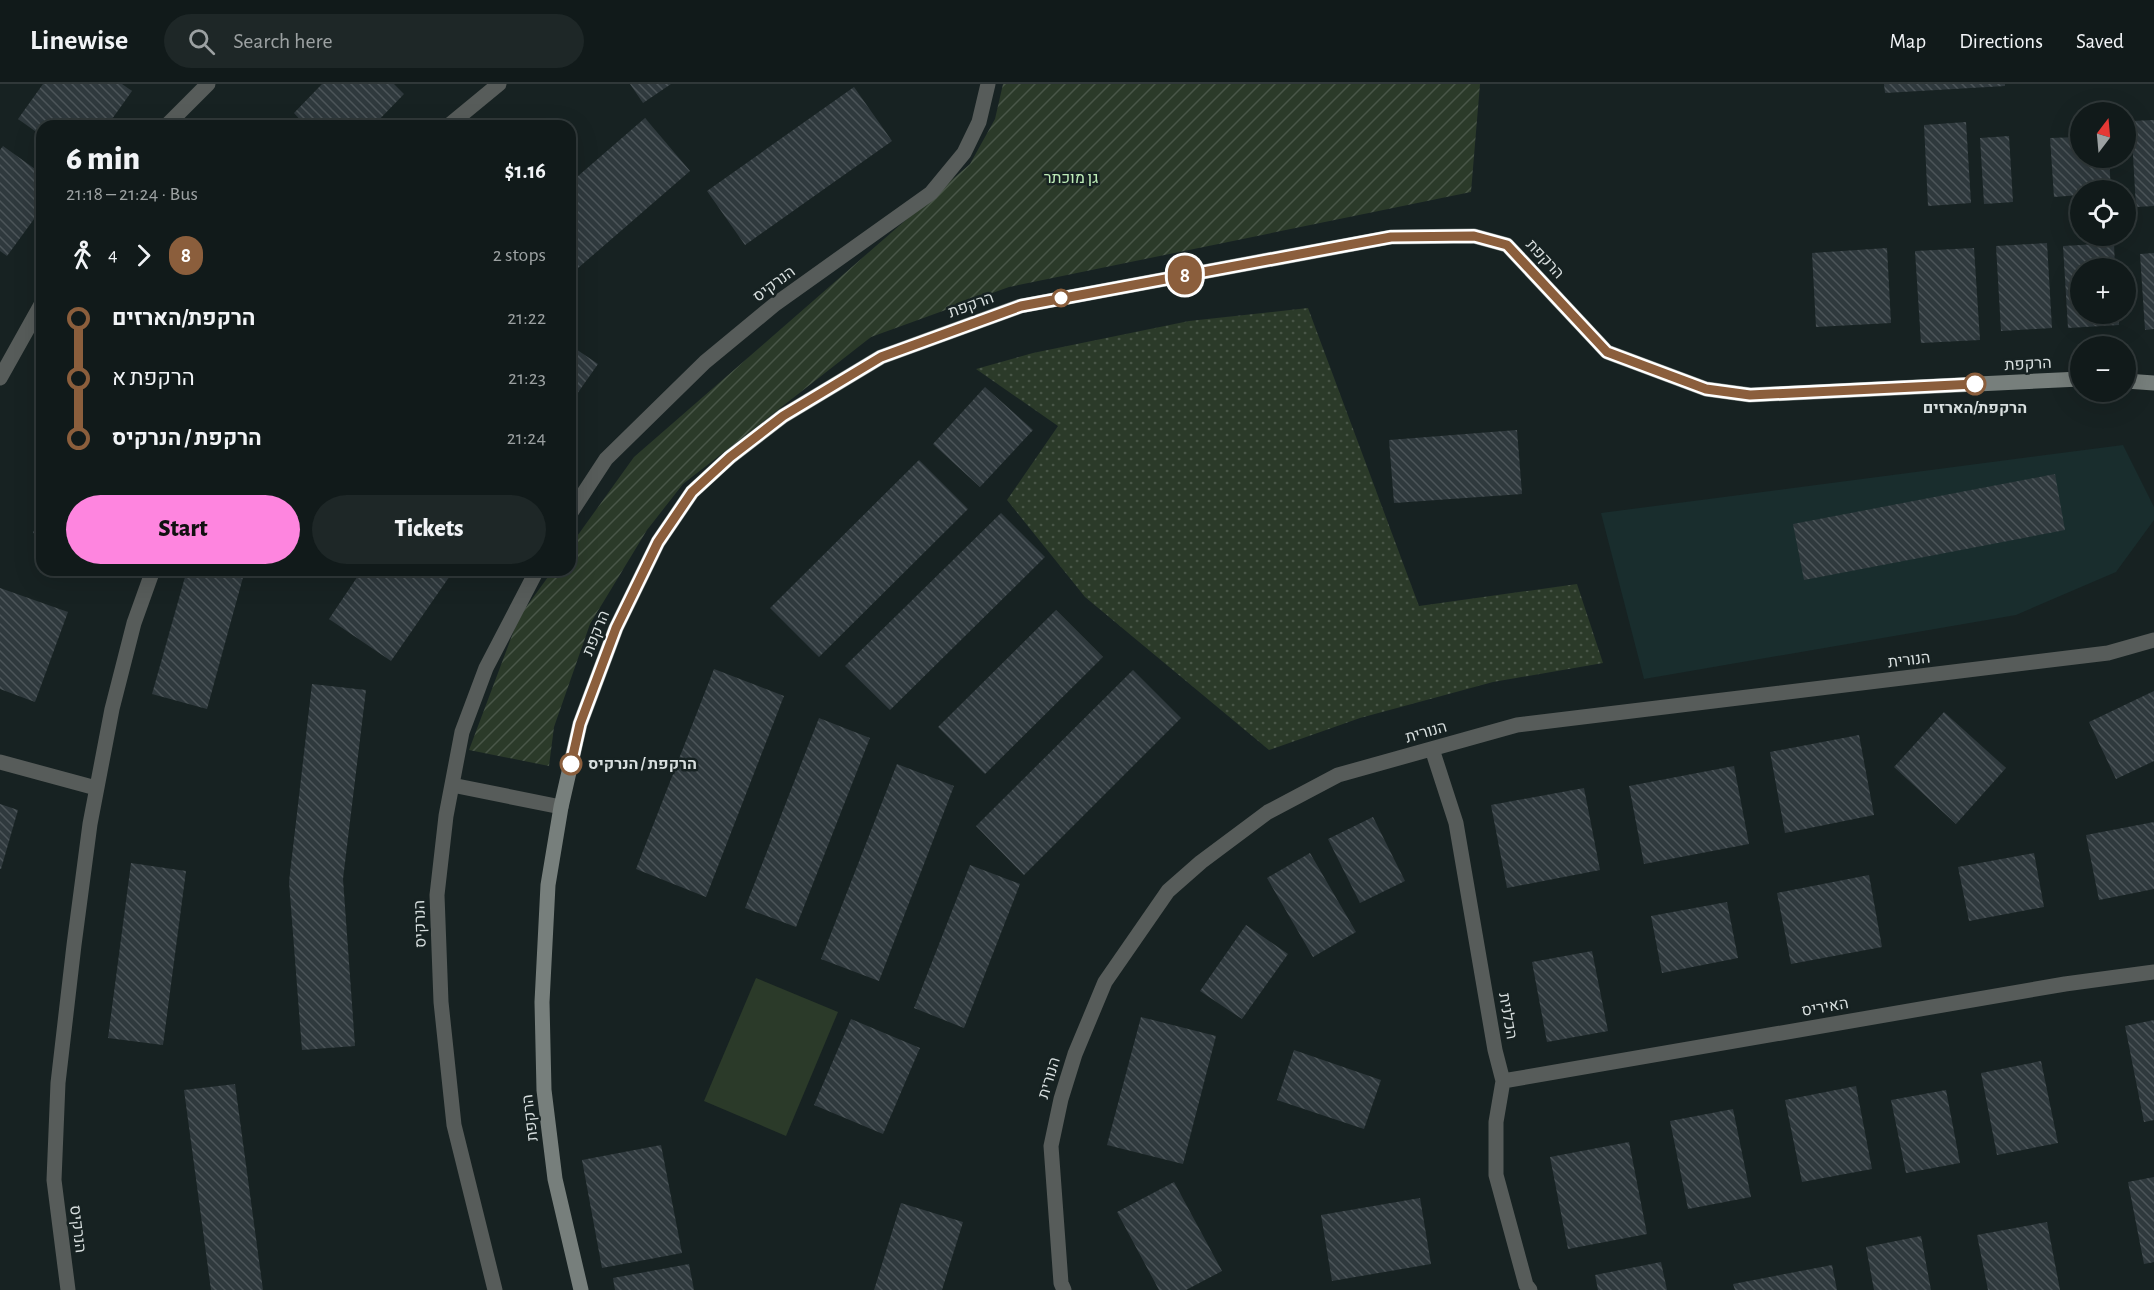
<!DOCTYPE html>
<meta charset="utf-8">
<style>
:root{--surface:#111a1a;--page:#1e2727;--text:#f1f3f6;--muted:#9ca1a2;--line:#303839;--accent:#fe85df}
body{margin:0;font-family:"Alegreya Sans",Heebo,sans-serif;background:var(--page);color:var(--text);height:100vh;display:flex;flex-direction:column;font-size:22px;white-space:nowrap}
*{box-sizing:border-box;margin:0}
p{font-size:20px;color:var(--muted)}
.icon{flex:none;width:33px;height:33px;fill:none;stroke:currentColor;stroke-width:2;stroke-linecap:round;stroke-linejoin:round}
.map{position:relative;flex:1;overflow:hidden}
.side{position:absolute;left:36px;top:36px;width:540px;height:456px;display:flex;flex-direction:column;background:var(--surface);border-radius:18px;box-shadow:0 6px 24px #0002,0 0 0 2px var(--line)}
.side>*{flex:none}
.badge{padding:0 12px;border-radius:20px;font-size:21px;line-height:39px}
.needle{width:39px;rotate:16deg}
.fabs{position:absolute;left:2070px;top:18px;display:grid;gap:12px}
.fabs a{display:grid;place-items:center;width:66px;height:66px;border-radius:50%;background:var(--surface);box-shadow:0 6px 24px #0002,0 0 0 2px var(--line);font-size:30px}
.map>.badge{position:absolute;translate:-50% -50%;box-shadow:0 0 0 3px #fff}
.legs{display:flex;align-items:center;gap:9px;height:66px;padding:0 30px;font-size:20px}
.legs p{margin-inline-start:auto}
.summary{display:flex;align-items:center;justify-content:space-between;height:102px;padding:0 30px}
h1{font-size:33px;font-weight:800;line-height:45px}
.action{display:flex;gap:12px;margin-top:auto;padding:12px 30px}
.action a{flex:1;height:69px;border-radius:36px;background:var(--accent);color:#111;font-size:24px;font-weight:800;line-height:69px;text-align:center}
.action a+a{background:var(--page);color:var(--text)}
ul{padding:0 30px;list-style:none}
li{display:flex;align-items:center;gap:21px;height:60px;font-size:22px}
li i{display:grid;place-items:center;width:9px;height:100%;margin:0 8px;background:currentColor}
li i::after{content:'';width:15px;height:15px;margin:-8px;border:4px solid;border-radius:50%;background:var(--surface)}
li p{margin-inline-start:auto}
li:first-child i{background:linear-gradient(#0000 50%,currentColor 0)}
li:last-child i{background:linear-gradient(currentColor 50%,#0000 0)}
header{display:flex;align-items:center;gap:36px;box-sizing:border-box;height:84px;padding:0 30px;background:var(--surface);border-bottom:2px solid var(--line)}
header strong{font-size:28px}
nav{display:flex;gap:33px;margin-inline-start:auto;font-size:21px}
.search{width:420px;height:54px;background:var(--page);display:flex;align-items:center;gap:15px;box-sizing:border-box;padding:0 21px;border-radius:33px;color:var(--muted);font-size:22px}
.map>svg:first-child{display:block}
</style>
<header>
<strong>Linewise</strong>
<div class="search"><svg class="icon" aria-label="search" viewBox="0 0 24 24"><circle cx="10" cy="10" r="6"/><path d="M15 15l6 6"/></svg>Search here</div>
<nav><a>Map</a><a>Directions</a><a>Saved</a></nav>
</header>
<div class="map">
<svg width="2154" height="1206" viewBox="0 0 2154 1206">
<defs>
<pattern id="grass-dots" width="8" height="8" patternUnits="userSpaceOnUse" patternTransform="scale(1.5)"><rect width="8" height="8" fill="#2b3a29"/><path d="M2 2h.1M6 6h.1" fill="none" stroke="#495648" stroke-width="1.8" stroke-linecap="round"/></pattern>
<pattern id="garden-furrows" width="10" height="10" patternUnits="userSpaceOnUse" patternTransform="scale(1.5)"><rect width="10" height="10" fill="#2b3a29"/><path d="M-1 1l2-2M0 10L10 0M9 11l2-2" fill="none" stroke="#495648"/></pattern>
<pattern id="building-back-hatch" width="6" height="6" patternUnits="userSpaceOnUse" patternTransform="scale(1.5)"><rect width="6" height="6" fill="#2f393d"/><path d="M-1 5l2 2M0 0l6 6M5-1l2 2" fill="none" stroke="#4c5559"/></pattern>
</defs>
<rect width="100%" height="100%" fill="#172222"/>
<!-- built -->
<path fill="#192d2d" d="M2123 361 2154 423V436L2116 488 2016 531 1644 595 1601 429Z"/>
<!-- grass -->
<path fill="url(#grass-dots)" d="M1308 224 1419 522 1577 500 1603 579 1493 598 1360 634 1269 666 1085 513 1007 416 1058 342 976 285 1033 269 1189 237Z"/>
<!-- garden -->
<path fill="url(#garden-furrows)" d="M1003 0H1480L1471 108 1009 203 871 253 683 400 647 446 590 540 554 643 549 682 469 666 519 533 553 486H570V462L634 373 970 80 995 35Z"/>
<!-- pitch -->
<path fill="#2b3a29" d="M756 894 838 928 786 1052 704 1017Z"/>
<!-- building -->
<path fill="url(#building-back-hatch)" d="M43 0H122L132 7 107 42H42V52L18 35Z
M322 0H394L404 10 373 42H306L294 29Z
M630 0H671L643 19Z
M1884 0H2005V2L1885 9Z
M854 3 892 57 745 161 707 107Z
M645 34 690 87 570 191V99Z
M2154 36V122L2136 123 2131 37Z
M1966 38 1971 119 1928 122 1924 41Z
M2009 52 2013 118 1984 120 1980 54Z
M2080 53V74H2109L2111 106H2080V111L2054 113 2050 54Z
M3 62 42 90V124L7 172 0 167V66Z
M2047 159 2052 244 2001 247 1996 162Z
M2114 159 2115 184H2080V230H2118L2119 241 2068 244 2063 162Z
M1887 164 1891 239 1816 243 1812 169Z
M1974 164 1980 256 1921 259 1915 167Z
M2154 169V245L2145 246 2140 170Z
M570 261 598 280 570 320Z
M985 303 1033 346 980 403 933 360Z
M1517 346 1522 410 1394 419 1389 356Z
M919 376 968 425 819 573 770 524Z
M2055 390 2065 446 1804 496 1793 440Z
M42 428V453L33 449Z
M1001 429 1045 473 890 626 845 582Z
M187 486H245L207 625 152 610Z
M362 486H454L391 577 329 535Z
M0 504 68 528 35 618 0 605Z
M1056 526 1103 573 985 690 938 643Z
M714 585 784 612 706 813 636 785Z
M1133 586 1181 634 1024 791 976 742Z
M312 600 366 606 343 795 355 962 302 966 289 798Z
M2154 607V677L2116 695 2089 638Z
M1944 628 2006 684 1956 740 1894 683Z
M819 634 870 654 796 843 745 824Z
M1859 651 1874 731 1785 749 1770 668Z
M897 680 954 702 879 897 821 875Z
M1734 682 1749 760 1644 780 1629 702Z
M1584 704 1600 786 1507 804 1491 721Z
M0 720 18 726 1 785H0Z
M1373 733 1405 797 1360 819 1328 755Z
M2154 738V805L2099 816 2086 751Z
M1310 769 1356 848 1313 873 1267 794Z
M2034 769 2044 823 1969 837 1958 783Z
M131 779 186 787 163 961 108 954Z
M970 781 1020 800 964 944 914 924Z
M1869 791 1882 863 1791 880 1777 809Z
M1727 818 1738 874 1662 889 1651 832Z
M1246 841 1288 870 1242 935 1200 907Z
M1592 867 1608 947 1547 958 1532 878Z
M1141 933 1216 952 1183 1080 1107 1061Z
M851 935 920 964 883 1050 814 1021Z
M2154 936V1036L2144 1038 2125 942Z
M1294 966 1381 996 1364 1045 1277 1016Z
M2041 977 2058 1059 1997 1071 1981 989Z
M235 1000 263 1206H211L184 1006Z
M1856 1002 1872 1085 1802 1098 1785 1016Z
M1946 1006 1960 1079 1906 1089 1891 1016Z
M1733 1025 1751 1113 1688 1125 1670 1037Z
M1629 1058 1647 1150 1568 1165 1550 1073Z
M661 1061 682 1169 602 1184 582 1076Z
M2154 1093V1178L2144 1180 2128 1098Z
M1174 1098 1222 1187 1186 1206H1159L1117 1128Z
M1420 1114 1431 1180 1332 1197 1321 1131Z
M901 1119 963 1138 942 1206H874Z
M2047 1138 2060 1206H1988L1977 1151Z
M1921 1152 1931 1206H1874L1866 1163Z
M1661 1178 1667 1206H1598L1595 1191Z
M689 1180 694 1206H615L613 1194Z
M1832 1181 1837 1206H1735L1733 1200Z"/>
<g fill="none" stroke-linecap="round" stroke-linejoin="round">
<!-- street -->
<path stroke="#575c5a" stroke-width="15" d="M166 42 208 0
M448 42 499 0
M0 294 42 219
M570 430 606 375 705 278 774 221 931 109 964 69 979 38 988 0
M1432 665 1456 739 1495 966 1503 997 1496 1038V1091L1526 1201 1530 1206
M0 678 96 704
M452 701 561 723
M1503 997 2065 900 2154 888
M68 1206 54 1096 58 999 74 861 90 740 112 625 134 539 153 486
M495 1206 454 1041 441 918 437 811 446 732 462 648 486 584 537 486
M1064 1206 1061 1199 1051 1062 1061 1015 1075 970 1105 898 1168 807 1201 778 1268 728 1338 691 1517 641 2108 569 2154 556"/>
<!-- secondary -->
<path stroke="#777f7c" stroke-width="15" d="M2126 297 2154 299
M581 1206 555 1095 544 1006 542 918 548 801 561 723 580 640 616 544 658 458 692 408 730 373 783 332 881 273 1021 222 1391 153 1474 152 1507 161 1607 268 1706 305 1750 311 2080 295"/>
</g>
<g fill="none" stroke-linecap="round" stroke-linejoin="round">
<defs>
<path id="line-1" d="M571 680 580 640 616 544 658 458 692 408 730 373 783 332 881 273 1021 222 1391 153 1474 152 1507 161 1607 268 1706 305 1750 311 1975 300"/>
</defs>
<!-- line-1 casing -->
<use href="#line-1" stroke="#fff" stroke-width="14"/>
<!-- line-1 -->
<use href="#line-1" stroke="#8b5e3c" stroke-width="9"/>
</g>
<!-- markers -->
<g fill="#fff" stroke="#8b5e3c" stroke-width="3">
<circle cx="1061" cy="214" r="8"/>
<circle cx="1975" cy="300" r="10"/>
<circle cx="571" cy="680" r="10"/>
</g>
<g text-anchor="middle" dominant-baseline="central" stroke-width="5" stroke-linejoin="round" paint-order="stroke">
<!-- park labels -->
<g font-size="16" fill="#beecb8" stroke="#172222">
<text x="1071" y="94">גן מוכתר</text>
</g>
<!-- street labels -->
<g font-size="16" fill="#d7dede" stroke="#172222">
<text transform="translate(1545 175) rotate(47)">הרקפת</text>
<text transform="translate(774 200) rotate(-37)">הנרקיס</text>
<text transform="translate(971 221) rotate(-20)">הרקפת</text>
<text transform="translate(2028 280) rotate(-3)">הרקפת</text>
<text transform="translate(596 549) rotate(-68)">הרקפת</text>
<text transform="translate(1909 576) rotate(-7)">הנורית</text>
<text transform="translate(1426 648) rotate(-16)">הנורית</text>
<text transform="translate(420 840) rotate(-92)">הנרקיס</text>
<text transform="translate(1825 923) rotate(-10)">האיריס</text>
<text transform="translate(1508 932) rotate(80)">הכלנית</text>
<text transform="translate(1049 994) rotate(-73)">הנורית</text>
<text transform="translate(530 1034) rotate(-97)">הרקפת</text>
<text transform="translate(78 1145) rotate(83)">הנרקיס</text>
</g>
<!-- stop labels -->
<g font-size="16" font-weight="bold" fill="#d7dede" stroke="#172222">
<text x="1975" y="324">הרקפת/הארזים</text>
<text x="588" y="680" text-anchor="start">הרקפת / הנרקיס</text>
</g>
</g>
</svg>
<div class="fabs">
<a><svg class="needle" viewBox="-14 -14 28 28"><path d="M0-13l5 13h-10z" fill="#e53935"/><path d="M0 13l5-13h-10z" fill="#9ca1a2"/></svg></a>
<a><svg class="icon" aria-label="locate" viewBox="0 0 24 24"><circle cx="12" cy="12" r="6"/><path d="M12 2v4M12 18v4M2 12h4M18 12h4"/></svg></a>
<a>+</a>
<a>−</a>
</div>
<b class="badge" style="left:1185px;top:191px;background:#8b5e3c;color:#fff">8</b>
<section class="side">
<div class="summary"><div><h1>6 min</h1><p>21:18 – 21:24 · Bus</p></div><b>$1.16</b></div>
<div class="legs"><svg class="icon" aria-label="walk" viewBox="0 0 24 24"><circle cx="13" cy="4" r="2"/><path d="M13 8l-2 6 4 7M11 14l-3 7M7 12l3-4h3l4 4"/></svg>4<svg class="icon" aria-label="forward" viewBox="0 0 24 24"><path d="M9 5l7 7-7 7"/></svg><b class="badge" style="background:#8b5e3c;color:#fff">8</b><p>2 stops</p></div>
<ul>
<li><i style="color:#8b5e3c"></i><b>הרקפת/הארזים</b><p>21:22</p></li>
<li><i style="color:#8b5e3c"></i><span>הרקפת א</span><p>21:23</p></li>
<li><i style="color:#8b5e3c"></i><b>הרקפת / הנרקיס</b><p>21:24</p></li>
</ul>
<div class="action"><a>Start</a><a>Tickets</a></div>
</section>
</div>
